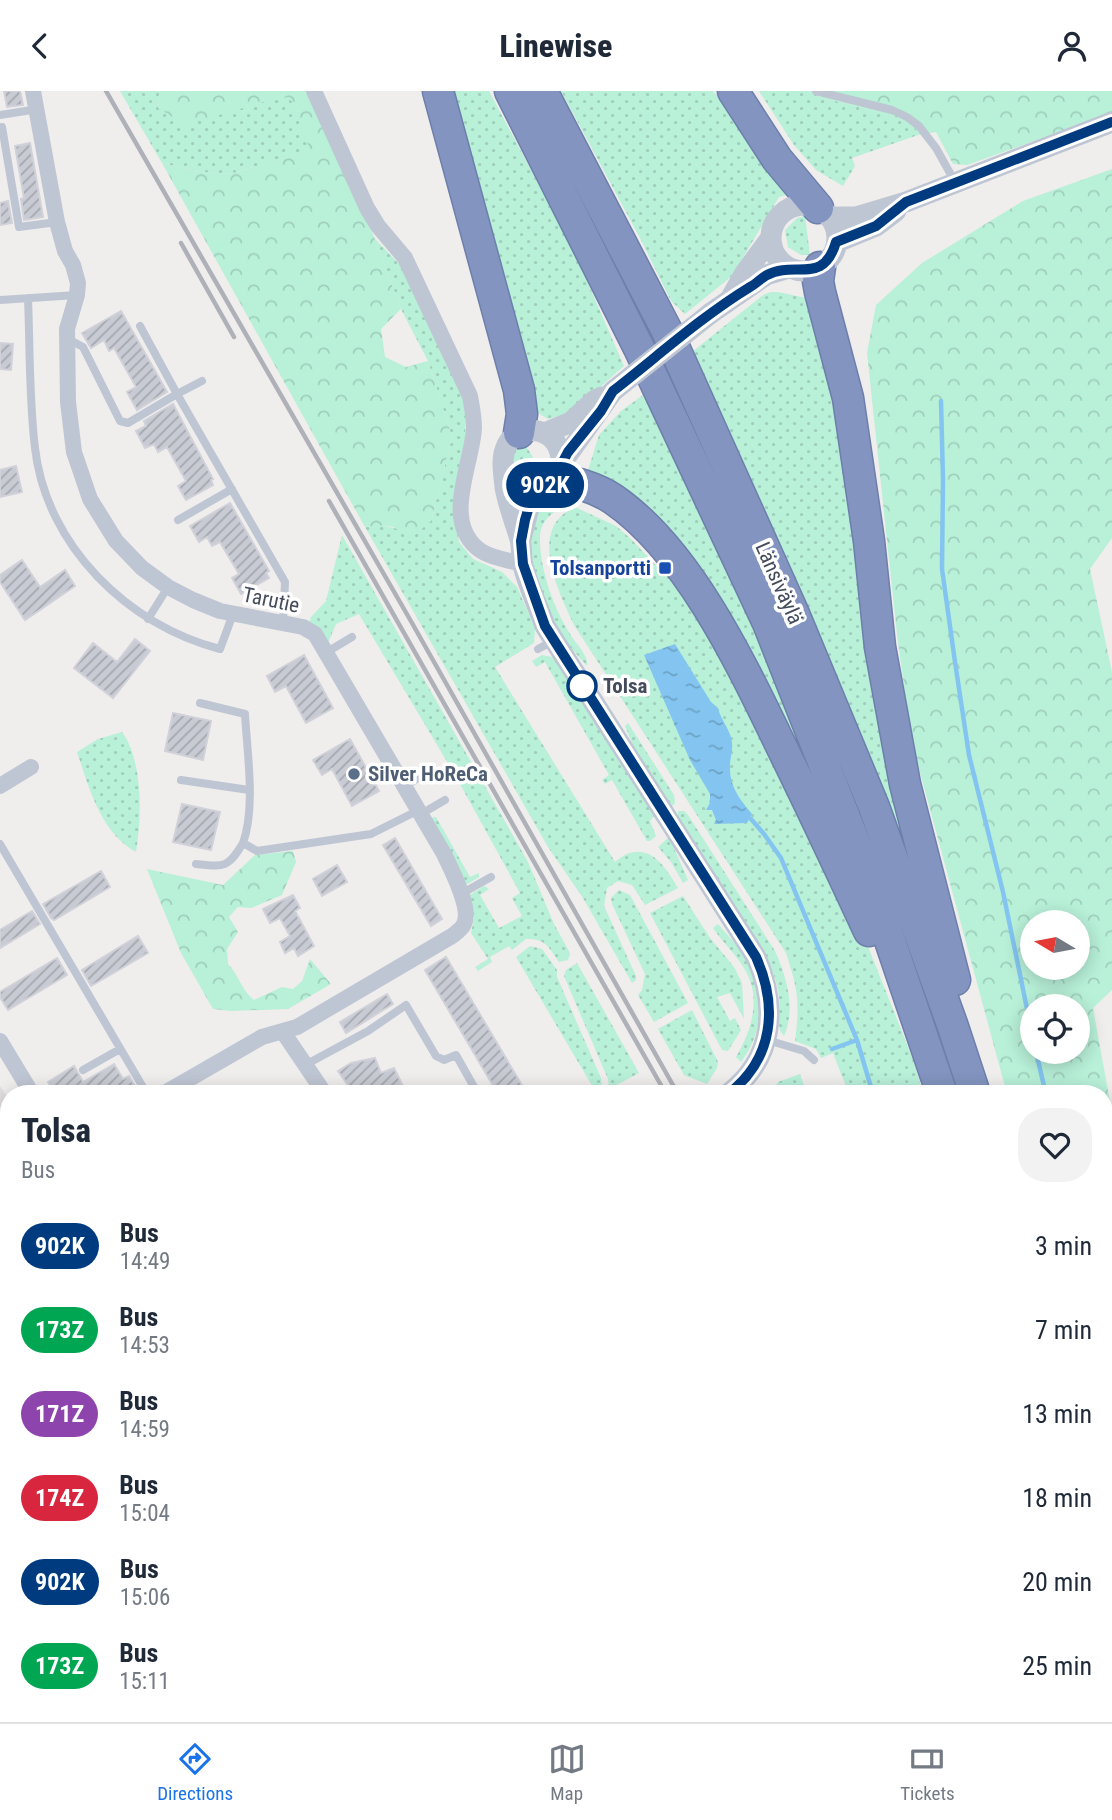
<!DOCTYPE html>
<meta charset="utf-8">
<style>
:root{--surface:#fff;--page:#f2f2f3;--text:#1f2937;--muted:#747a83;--line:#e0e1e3;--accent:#1a73e8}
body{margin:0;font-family:"Roboto Condensed",sans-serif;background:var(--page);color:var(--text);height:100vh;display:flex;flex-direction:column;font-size:26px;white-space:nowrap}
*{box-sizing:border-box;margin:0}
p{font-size:23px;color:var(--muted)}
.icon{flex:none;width:38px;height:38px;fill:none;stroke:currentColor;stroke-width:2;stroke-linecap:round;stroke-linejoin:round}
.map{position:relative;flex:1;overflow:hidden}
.details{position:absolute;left:0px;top:994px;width:1113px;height:637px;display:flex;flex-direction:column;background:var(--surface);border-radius:28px 28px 0 0;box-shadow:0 4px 18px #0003}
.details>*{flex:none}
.badge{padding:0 14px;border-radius:23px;font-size:24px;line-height:46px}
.needle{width:46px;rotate:280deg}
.fabs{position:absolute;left:1020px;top:819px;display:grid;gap:14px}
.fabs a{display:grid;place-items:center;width:70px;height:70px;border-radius:50%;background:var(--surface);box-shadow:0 4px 18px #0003;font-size:35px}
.map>.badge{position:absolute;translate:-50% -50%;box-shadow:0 0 0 4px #fff}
.round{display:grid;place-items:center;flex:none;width:74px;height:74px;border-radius:28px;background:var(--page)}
.summary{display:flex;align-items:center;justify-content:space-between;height:119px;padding:0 21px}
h1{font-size:33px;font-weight:800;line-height:52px}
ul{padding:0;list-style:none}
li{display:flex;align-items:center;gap:21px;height:84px;padding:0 21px}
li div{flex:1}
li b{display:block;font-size:26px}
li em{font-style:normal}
li .badge{min-width:77px;font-weight:700;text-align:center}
header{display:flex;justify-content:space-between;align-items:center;height:91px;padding:0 21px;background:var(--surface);font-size:32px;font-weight:800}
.tabs{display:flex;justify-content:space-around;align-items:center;height:98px;border-top:2px solid var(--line);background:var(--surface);font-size:19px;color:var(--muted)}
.tabs a{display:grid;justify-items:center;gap:4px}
.tabs .current{color:var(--accent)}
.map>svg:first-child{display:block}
</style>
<header><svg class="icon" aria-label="back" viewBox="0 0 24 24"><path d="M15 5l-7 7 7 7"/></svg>Linewise<svg class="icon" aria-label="person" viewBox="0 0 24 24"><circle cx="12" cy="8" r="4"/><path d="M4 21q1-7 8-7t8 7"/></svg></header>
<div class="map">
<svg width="1112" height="1631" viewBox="0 0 1112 1631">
<defs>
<pattern id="grass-dots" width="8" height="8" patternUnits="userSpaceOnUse" patternTransform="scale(1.75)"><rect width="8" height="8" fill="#b8f0d8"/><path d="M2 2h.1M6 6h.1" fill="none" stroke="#9fcfbc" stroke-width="1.8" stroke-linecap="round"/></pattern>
<pattern id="forest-crowns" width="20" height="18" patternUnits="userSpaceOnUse" patternTransform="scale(1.75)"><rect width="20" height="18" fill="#b8f0d8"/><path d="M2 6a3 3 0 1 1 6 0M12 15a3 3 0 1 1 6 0" fill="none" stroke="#9fcfbc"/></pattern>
<pattern id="water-ripples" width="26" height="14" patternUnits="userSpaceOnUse" patternTransform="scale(1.75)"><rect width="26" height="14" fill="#83c5f0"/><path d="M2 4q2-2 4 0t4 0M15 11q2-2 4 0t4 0" fill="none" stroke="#6da2c5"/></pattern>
<pattern id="building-hatch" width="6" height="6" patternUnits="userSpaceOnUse" patternTransform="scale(1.75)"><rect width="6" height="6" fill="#c8cbd3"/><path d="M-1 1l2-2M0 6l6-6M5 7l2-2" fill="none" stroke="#a4a7ae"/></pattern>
</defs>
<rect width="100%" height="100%" fill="#f0eded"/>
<!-- education -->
<path fill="#e1dedf" d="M0 995 9 1009V1141L0 1139Z"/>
<!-- grass -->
<path fill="url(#grass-dots)" d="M120 0H160L158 17 290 5 311 59 230 83 200 81 162 72Z
M446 0H489L574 160 624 275C601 294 578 322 548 328L538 322Z
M561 0H713L794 102 779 106 732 185 685 223 671 210 641 149Z
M759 0H809L823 7 869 18 912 33 918 44 852 67 855 75 843 95 816 79 794 54Z
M805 125 810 164H801L788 156 785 139 797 127Z
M375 148 405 179 463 303 466 324 465 350 453 416 459 451 473 468 502 481 517 496 535 537 534 552 495 576 615 771C619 768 625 763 630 762 654 755 668 781 678 797L645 814 632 794 618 790 607 797 604 815 636 885V889L632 892 583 807 548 756 365 436 379 434 404 439 431 430 452 346 428 270 401 218Z
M771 201C786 200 798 208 813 206L828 257 912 777 692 261 763 204Z
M647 301C716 449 780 598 842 749L713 501 586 386 599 344 621 320Z
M522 349 543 382 538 386H525L513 376 514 358Z
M571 403C566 420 542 420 540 445 539 476 553 516 570 543 576 553 589 565 587 575L562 547 544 513 531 464 529 434 539 409 551 405Z
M575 416 616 435 631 448 664 483 674 486 695 508 859 833 914 971 923 1003H849L833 962 821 967 816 958 795 950C800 912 798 898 786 862L574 534C558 500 527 437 575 416Z
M342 444 528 771 554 833 570 862 568 869 559 871C549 856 545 847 526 848L512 859 509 855 490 866 492 871 478 880 475 876 488 868 471 842 474 827 468 805 484 795 489 798 480 804 499 837 522 825 512 807 520 802 455 684 359 523 336 533 328 552 309 532 311 526 326 510Z
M542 564 552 566 557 571 655 724 650 730 656 745 650 750H647L612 689 605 693 602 689 609 684 545 571 536 576 532 570Z
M628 632 674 704 675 712 672 715 640 671 625 635Z
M122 641C143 669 142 727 136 761 101 742 89 697 77 661L98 648Z
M678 720H684L688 724 775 860C787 887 796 918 784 945 774 934 781 920 779 907 778 891 771 877 765 863L678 725Z
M436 726 470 786 479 782V786L464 795 430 727Z
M669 746 688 789 683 792 671 771 658 756Z
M619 799 630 804 688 912 654 931 638 904 642 899 645 883 612 813 611 807Z
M683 805 710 847 734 876 742 892 744 928 730 902 717 906 730 930 735 927 741 939 728 960 722 959 650 822Z
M718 833C726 843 736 852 744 863 767 895 765 940 741 971L736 966C752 939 762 906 744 877 735 862 722 851 713 837Z
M530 855 542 858 557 879V886L601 987 603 1003H597L516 866Z
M577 872 639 982 609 998 608 988 564 885 566 879Z
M692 919 718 971 717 977 707 993 684 984 658 938Z
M800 983 807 1003H777L773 999 778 991Z
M1104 1247 1112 1262V1565L1104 1501Z
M9 1564V1622H54L30 1631H0V1589Z"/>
<!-- forest -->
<path fill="url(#forest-crowns)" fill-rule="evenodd" d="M160 0H308L375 148 401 218 381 238 385 266 406 276 428 270 452 346 431 430 410 448C399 433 382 433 365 436L162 72 200 81 230 83 310 59 290 6 274 8 185 34 158 17Z
M809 0H1112V22L967 74 953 73 936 41 918 44 911 33 869 18 823 7Z
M1112 78V447L1090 478 1112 581V899L1093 917 1112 1022V1155L1104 1157V1003H1007L911 648 897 543 867 262 876 214 922 172 1023 110ZM1032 831H1078V877H1032ZM1032 915H1078V961H1032Z
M293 760 296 771 282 804 251 817 238 816 229 826 238 841 227 858 228 873C239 884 241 899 254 909L282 896 293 898 302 890 310 868 331 893 288 918 231 920 213 918 181 862 147 778 223 794 255 764Z
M9 1183V1244L0 1252V1184Z
M9 1300V1345L4 1352 2 1426H0V1301Z
M54 1622H391L381 1631H30Z"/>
<!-- water -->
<path fill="url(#water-ripples)" d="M675 553 711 611 718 617C721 630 731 639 732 652 733 660 730 667 730 674 729 696 740 708 752 723L747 732 714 733 716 729 712 719H706L710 712V703L690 669 644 564Z"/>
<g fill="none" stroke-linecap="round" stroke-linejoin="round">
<!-- stream -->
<path stroke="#83c5f0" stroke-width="4.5" d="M941 310 943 388 942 478 955 571 969 664 1003 801 1032 942
M751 728 764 743 781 767 857 949 873 1003
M832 958 857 949
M1036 961 1044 995
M1104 1273 1112 1296"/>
</g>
<!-- building -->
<path fill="url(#building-hatch)" stroke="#d1d1d9" stroke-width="2" d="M4 0H20L23 14 7 16Z
M30 52 43 126 24 129 21 108 24 107 15 55Z
M8 110 12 132 0 134V112Z
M121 220 167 301 137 319 127 301 136 296 114 257 109 260 104 249 91 257 82 242Z
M0 252 13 253 11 279 0 278Z
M173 313 213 388 211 389 213 394 186 409 178 395 186 390 167 356 158 361 154 353 145 357 136 340 146 335 144 330Z
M16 375 22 401 0 406V379Z
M230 412 269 480 266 482 269 487 241 503 232 487 239 483 220 451 212 455 207 446 199 451 190 435Z
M22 469 40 496 65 479 75 495 25 529 0 491V484Z
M135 548 150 560 113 607 74 577 93 552 117 571Z
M304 564 333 617 306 632 286 595 275 601 267 585Z
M173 622 211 630 203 669 165 660Z
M350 648 379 700 352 715 332 678 322 684 313 669Z
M182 713 220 721 211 759 173 751Z
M395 747 442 828 431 835 383 754Z
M337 774 347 791 322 805 313 788Z
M101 780 110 796 54 829 51 827 43 813Z
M293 804 300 817 295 820 314 855 298 865 294 857 285 862 280 851 290 845 280 827 270 832 263 818Z
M32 820 40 833 0 857V839Z
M138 845 148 862 91 895 82 879Z
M446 866 523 996 513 1003H498L425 879Z
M57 867 67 884 8 919 0 906V901Z
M387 903 393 913 346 942 340 931Z
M375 967 381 982 394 977 403 995 391 1003H354L338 980 351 972Z
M114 973 123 988 129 985 135 995 121 1003H55L48 991 74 975 83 991Z"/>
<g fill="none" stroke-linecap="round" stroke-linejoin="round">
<defs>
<path id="motorway" d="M438 0 519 299 522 323 519 342
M510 0 639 257 768 532 868 785 942 1003
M542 0 666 238 794 523 874 716 952 933 975 1003
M733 0 777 68 818 117
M820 176 818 190 820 201 848 307 869 450 880 556 905 693 955 889
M554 387C574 391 595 396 613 408 692 462 746 583 787 667 815 724 842 782 869 840
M1072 1622 1073 1631
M1100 1622 1101 1631"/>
</defs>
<!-- motorway casing -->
<use href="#motorway" stroke="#6d7fab" stroke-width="33"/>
<!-- service -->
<path stroke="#bfc6d3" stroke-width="8" d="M816 0 892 19 907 26 919 35 936 57 955 91
M0 24 38 18
M2 36 19 136 57 131
M28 207C30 257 29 308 35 357 46 455 129 535 220 558L233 523
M0 209 77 204
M140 235 177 303 202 290
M68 248 83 256 120 330 128 332 177 303 285 491 283 533
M178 429 232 398
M148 528 168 496
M538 558 553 550
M327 561 352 546
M200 612 245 623C247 662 256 715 243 752L257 760 371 743 419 719
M181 689 249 699
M405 695 431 679
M421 723 445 709
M0 753 147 1003
M196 773C225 776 228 777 243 752
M461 803 491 786
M767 949 804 960 814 969
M305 974 368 940 406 914 436 965 444 969 456 964 478 1003
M83 979 120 958
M306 1003 319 994
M0 1088 9 1085
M0 1098 9 1101"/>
<!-- minor -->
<path stroke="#bfc6d3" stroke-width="16" d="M33 0 57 131 65 160 73 174 78 192 77 204 67 238 68 311 74 361 90 408 116 450 142 477 168 496 193 509 220 520 303 536 315 543 444 763C451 778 472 817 464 833 462 838 457 841 452 845L297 936 262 946 163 1003
M314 0 367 117 378 135 405 167 470 305C472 316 474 326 474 337 472 374 443 428 477 457 489 467 508 469 523 473
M0 695 31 676
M283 941 325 1003
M0 950 32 1003
M0 1517H9
M824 1622 826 1631
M566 1631 573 1622"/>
<!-- tertiary -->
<path stroke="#bfc6d3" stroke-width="21" d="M771 147a33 33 0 1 1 66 0a33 33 0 1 1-66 0Z
M829 126H856L906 111 1112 31
M837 151 876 135 896 120
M732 205 745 182 770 148
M711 222 766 184 789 177
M545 342 571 331 594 310 602 306
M561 373 613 300
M504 375C522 415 574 391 558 356 548 333 512 334 505 359 501 370 504 385 505 396 508 414 515 431 520 448 522 456 521 466 523 474 528 495 538 515 545 535L756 866C778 916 774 968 728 1003
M521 448 531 409 540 396
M0 1292 9 1291"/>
<!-- motorway -->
<use href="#motorway" stroke="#8294bf" stroke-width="30"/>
<!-- rail -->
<path stroke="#afb1b8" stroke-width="4.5" d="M106 0 412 532 678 1003
M181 152 234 246
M329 410 666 1003
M935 1622 937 1631"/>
<!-- tertiary-bridge -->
<path stroke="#bfc6d3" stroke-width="21" d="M613 300 711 222"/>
</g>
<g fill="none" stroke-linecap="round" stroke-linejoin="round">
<defs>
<path id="line" d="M728 1003C774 968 778 915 756 866L545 535 523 473 521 450 525 429 531 409 540 396 554 387 568 361 601 320 613 300C658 265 701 226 750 196 756 193 761 187 767 184 795 169 823 195 836 151L876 135 906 111 1112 31"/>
</defs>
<!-- line casing -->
<use href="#line" stroke="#fff" stroke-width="16"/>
<!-- line -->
<use href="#line" stroke="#003b80" stroke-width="10"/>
</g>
<!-- markers -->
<rect fill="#1a4fb4" stroke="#fff" stroke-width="2.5" x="658" y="470" width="14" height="14" rx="3.5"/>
<circle fill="#fff" stroke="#003b80" stroke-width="3.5" cx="582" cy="595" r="14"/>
<circle fill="#5c6f8a" stroke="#fff" stroke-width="2.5" cx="354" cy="683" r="7"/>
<g text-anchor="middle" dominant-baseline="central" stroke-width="7" stroke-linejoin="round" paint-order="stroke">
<!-- transit labels -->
<g font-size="21" font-weight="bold" fill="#164399" stroke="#fff" text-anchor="end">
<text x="651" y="477">Tolsanportti</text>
</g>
<!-- street labels -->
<g font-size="21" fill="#444c5b" stroke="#fff">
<text transform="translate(779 492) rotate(66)">Länsiväylä</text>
<text transform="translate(271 509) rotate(12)">Tarutie</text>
</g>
<!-- stop labels -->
<g font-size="21" font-weight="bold" fill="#444c5b" stroke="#fff" text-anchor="start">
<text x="603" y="595">Tolsa</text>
</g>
<!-- service labels -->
<g font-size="21" font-weight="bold" fill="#4e5e75" stroke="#fff" text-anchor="start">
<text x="368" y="683">Silver HoReCa</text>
</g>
</g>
</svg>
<div class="fabs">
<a><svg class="needle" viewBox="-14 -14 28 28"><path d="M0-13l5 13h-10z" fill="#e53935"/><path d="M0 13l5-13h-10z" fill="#747a83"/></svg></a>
<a><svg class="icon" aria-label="locate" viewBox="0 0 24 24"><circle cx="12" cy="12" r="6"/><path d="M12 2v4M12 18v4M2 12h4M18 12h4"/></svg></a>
</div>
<b class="badge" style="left:545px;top:394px;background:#003b80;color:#fff">902K</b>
<section class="details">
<div class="summary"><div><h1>Tolsa</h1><p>Bus</p></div><a class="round"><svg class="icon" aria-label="heart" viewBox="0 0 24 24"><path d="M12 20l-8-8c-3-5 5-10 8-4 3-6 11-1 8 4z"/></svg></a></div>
<ul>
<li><span class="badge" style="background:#003b80;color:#fff">902K</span><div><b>Bus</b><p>14:49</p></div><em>3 min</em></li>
<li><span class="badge" style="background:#00a651;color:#fff">173Z</span><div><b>Bus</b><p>14:53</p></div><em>7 min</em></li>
<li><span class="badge" style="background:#8e44ad;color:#fff">171Z</span><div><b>Bus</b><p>14:59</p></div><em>13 min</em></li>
<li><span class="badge" style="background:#d7263d;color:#fff">174Z</span><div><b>Bus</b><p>15:04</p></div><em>18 min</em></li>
<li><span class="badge" style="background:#003b80;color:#fff">902K</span><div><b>Bus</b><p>15:06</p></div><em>20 min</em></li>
<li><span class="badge" style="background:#00a651;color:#fff">173Z</span><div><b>Bus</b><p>15:11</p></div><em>25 min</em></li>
</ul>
</section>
</div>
<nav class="tabs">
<a class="current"><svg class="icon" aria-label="directions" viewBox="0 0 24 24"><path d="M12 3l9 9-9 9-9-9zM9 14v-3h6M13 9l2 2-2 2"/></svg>Directions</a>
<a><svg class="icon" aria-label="map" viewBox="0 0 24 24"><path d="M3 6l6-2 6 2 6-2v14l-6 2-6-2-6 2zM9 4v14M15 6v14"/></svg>Map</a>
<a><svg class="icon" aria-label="tickets" viewBox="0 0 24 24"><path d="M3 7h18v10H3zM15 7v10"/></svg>Tickets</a>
</nav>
